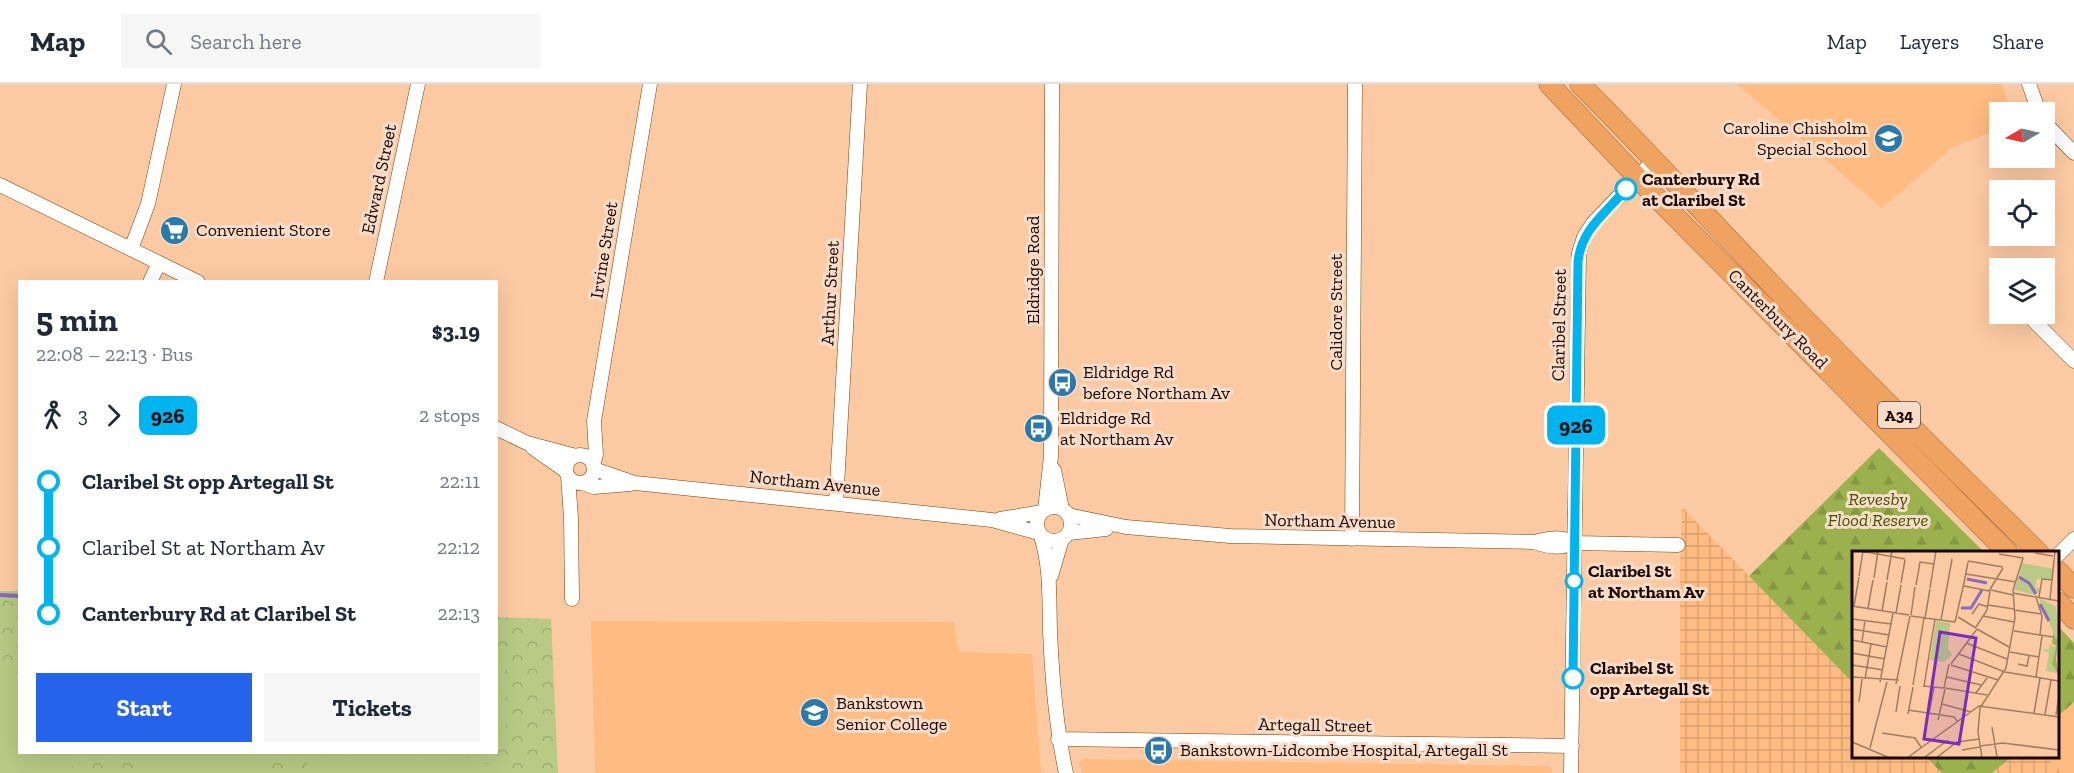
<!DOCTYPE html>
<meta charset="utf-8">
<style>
:root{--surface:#fff;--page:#f6f6f7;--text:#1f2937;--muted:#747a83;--line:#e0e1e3;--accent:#2563eb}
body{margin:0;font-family:"Zilla Slab",serif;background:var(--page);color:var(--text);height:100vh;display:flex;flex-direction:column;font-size:22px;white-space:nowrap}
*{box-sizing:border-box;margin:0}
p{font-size:20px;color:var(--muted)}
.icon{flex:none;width:33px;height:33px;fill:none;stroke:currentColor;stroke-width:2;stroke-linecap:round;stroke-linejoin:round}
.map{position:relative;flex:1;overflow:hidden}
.drawer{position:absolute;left:18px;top:196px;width:480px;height:474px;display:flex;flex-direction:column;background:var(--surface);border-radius:0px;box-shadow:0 6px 24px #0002}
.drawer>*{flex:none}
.badge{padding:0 12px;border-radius:9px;font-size:21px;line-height:39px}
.needle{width:39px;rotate:261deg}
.buttons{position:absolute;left:1989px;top:18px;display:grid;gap:12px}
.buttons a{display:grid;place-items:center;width:66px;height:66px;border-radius:0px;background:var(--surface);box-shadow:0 6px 24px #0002;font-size:30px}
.map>.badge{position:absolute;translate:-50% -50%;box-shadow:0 0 0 3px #fff}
.legs{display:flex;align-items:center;gap:9px;height:66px;padding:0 18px;font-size:20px}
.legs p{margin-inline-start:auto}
.overview{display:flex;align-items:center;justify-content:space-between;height:102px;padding:0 18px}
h1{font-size:33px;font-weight:700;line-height:45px}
.cta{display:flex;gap:12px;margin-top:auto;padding:12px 18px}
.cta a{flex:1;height:69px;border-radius:0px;background:var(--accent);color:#fff;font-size:24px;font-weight:700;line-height:69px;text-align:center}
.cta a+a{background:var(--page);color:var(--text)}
ul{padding:0 18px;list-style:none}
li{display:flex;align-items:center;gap:21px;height:66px;font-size:22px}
li i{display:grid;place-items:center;width:9px;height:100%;margin:0 8px;background:currentColor}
li i::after{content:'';width:15px;height:15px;margin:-8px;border:4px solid;border-radius:50%;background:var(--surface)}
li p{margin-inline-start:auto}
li:first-child i{background:linear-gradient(#0000 50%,currentColor 0)}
li:last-child i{background:linear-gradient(currentColor 50%,#0000 0)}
header{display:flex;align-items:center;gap:36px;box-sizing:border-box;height:84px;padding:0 30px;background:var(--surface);border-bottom:2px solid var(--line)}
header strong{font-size:28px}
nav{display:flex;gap:33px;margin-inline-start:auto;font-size:21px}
.search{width:420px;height:54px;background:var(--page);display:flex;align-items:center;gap:15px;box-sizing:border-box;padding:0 21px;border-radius:0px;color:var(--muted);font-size:22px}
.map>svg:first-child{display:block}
</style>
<header>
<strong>Map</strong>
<div class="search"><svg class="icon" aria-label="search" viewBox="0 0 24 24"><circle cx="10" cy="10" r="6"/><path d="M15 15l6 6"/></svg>Search here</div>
<nav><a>Map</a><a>Layers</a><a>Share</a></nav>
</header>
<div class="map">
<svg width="2074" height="689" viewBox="0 0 2074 689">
<defs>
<pattern id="industrial-grid" width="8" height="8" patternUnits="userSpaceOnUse" patternTransform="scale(1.5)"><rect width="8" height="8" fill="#febb82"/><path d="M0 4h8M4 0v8" fill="none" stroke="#d99f6e"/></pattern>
<pattern id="forest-firs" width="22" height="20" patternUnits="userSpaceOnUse" patternTransform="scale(1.5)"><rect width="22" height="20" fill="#9ab14d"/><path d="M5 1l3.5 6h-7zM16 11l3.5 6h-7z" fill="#849741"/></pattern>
<pattern id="park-crowns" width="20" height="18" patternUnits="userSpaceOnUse" patternTransform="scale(1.5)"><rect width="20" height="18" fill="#b8ca85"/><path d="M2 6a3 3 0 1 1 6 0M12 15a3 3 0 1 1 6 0" fill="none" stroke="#9eac71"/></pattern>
</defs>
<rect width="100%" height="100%" fill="#fccaa2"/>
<!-- built -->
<path fill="#febb82" d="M1737 0H2002L2011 28H2000L1999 45 1953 63 1882 124Z
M591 537 954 538 959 568 1032 570 1041 689H595Z
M2074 618V689H2062L2046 673 2058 672V632Z
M1083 675 1548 682 1552 685V689H1081L1080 678Z"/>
<!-- industrial -->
<path fill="url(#industrial-grid)" d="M1682 423 1853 599 1854 672 1925 673 1942 689H1680V479Z
M2011 672 2046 673 2062 689H1992Z"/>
<!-- forest -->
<path fill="url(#forest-firs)" d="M1879 364 1984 468 1854 469 1853 599 1749 492Z
M2058 542 2074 559V618L2058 632Z
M1926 673H1925H2011L1992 689H1942Z"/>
<!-- park -->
<path fill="url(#park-crowns)" d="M0 507H19L20 669H496L497 533 551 535 558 689H0Z"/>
<!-- pitch -->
<path fill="#b8ca85" d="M497 567H506V666H497Z
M0 595H19L20 669H72V689H0Z
M137 669H200V688H136Z
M206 669H269V689H206Z
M307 675 507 680V689H306Z"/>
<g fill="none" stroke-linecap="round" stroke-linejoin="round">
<!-- stream -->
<path stroke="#8b6abf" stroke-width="4" d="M0 511 20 512"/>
<defs>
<path id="minor" d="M2029 0 2039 28
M2044 38 2074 69
M0 101 198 198
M131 165 148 120 174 0
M150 198 159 179
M376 198 418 0
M2027 230 2074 277
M496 344 527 359 576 372
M533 364 566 387
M566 385a14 14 0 1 1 28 0a14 14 0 1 1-28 0Z
M593 381 596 371 594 337 650 0
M594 385 635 399 992 436 1039 449
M1054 386 1062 425
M568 392 571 434 572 515
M582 399 594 403 630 400
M836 419 860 0
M1037 440a17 17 0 1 1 34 0a17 17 0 1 1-34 0Z
M1045 426 1051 372 1052 0
M1068 431 1126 443 1230 452 1534 458C1549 454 1560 452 1575 459L1678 461
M1000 435 1042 428
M1069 449 1106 445
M1041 452C1051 484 1049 515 1050 547 1052 595 1056 643 1066 689
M1352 455 1355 0
M1534 458C1549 463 1559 465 1575 459
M2058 471 2074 455
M1051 492 1062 455
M1058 655 1572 662
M1571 689 1579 169 1584 153 1593 139 1655 75"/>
<path id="highway" d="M1549 0 1655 112 2008 469
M1580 0C1647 67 1710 136 1775 204 1861 294 1950 382 2039 469
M2058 487 2074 504
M2058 518 2074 535"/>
</defs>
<!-- minor casing -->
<use href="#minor" stroke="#764107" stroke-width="15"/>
<!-- highway casing -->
<use href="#highway" stroke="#a56c3f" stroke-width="21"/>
<!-- minor -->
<use href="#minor" stroke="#fff" stroke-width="14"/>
<!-- highway -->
<use href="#highway" stroke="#f0a361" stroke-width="20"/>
</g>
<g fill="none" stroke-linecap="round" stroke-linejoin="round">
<defs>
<path id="line-1" d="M1573 594 1578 178C1581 145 1606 129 1626 105"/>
</defs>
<!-- line-1 casing -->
<use href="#line-1" stroke="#fff" stroke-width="14"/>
<!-- line-1 -->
<use href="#line-1" stroke="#00b5ef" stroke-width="9"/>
</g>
<!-- icons -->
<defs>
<symbol id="school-disc" viewBox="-11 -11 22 22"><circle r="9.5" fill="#2979aa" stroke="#f7ddc9"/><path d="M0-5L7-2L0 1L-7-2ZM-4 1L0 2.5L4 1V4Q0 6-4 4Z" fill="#fff"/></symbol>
<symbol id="supermarket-disc" viewBox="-11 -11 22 22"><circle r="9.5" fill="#2979aa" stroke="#f7ddc9"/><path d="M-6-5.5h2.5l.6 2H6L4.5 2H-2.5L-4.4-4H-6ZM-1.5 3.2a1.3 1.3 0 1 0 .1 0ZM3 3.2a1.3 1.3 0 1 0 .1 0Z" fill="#fff"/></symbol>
<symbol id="bus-disc" viewBox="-11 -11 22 22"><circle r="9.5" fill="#2979aa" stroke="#f7ddc9"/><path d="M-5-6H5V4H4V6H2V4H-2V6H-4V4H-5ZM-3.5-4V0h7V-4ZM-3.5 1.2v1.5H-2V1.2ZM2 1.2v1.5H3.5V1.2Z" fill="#fff"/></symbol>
</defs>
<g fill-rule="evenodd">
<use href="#school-disc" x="1872" y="38" width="33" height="33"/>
<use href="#supermarket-disc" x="158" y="130" width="33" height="33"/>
<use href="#bus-disc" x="1046" y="282" width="33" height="33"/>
<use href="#bus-disc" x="1022" y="328" width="33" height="33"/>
<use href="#school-disc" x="798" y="612" width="33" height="33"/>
<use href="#bus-disc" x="1142" y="650" width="33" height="33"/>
</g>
<!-- markers -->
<g fill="#fff" stroke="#00b5ef" stroke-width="3">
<circle cx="1626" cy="105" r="10"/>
<circle cx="1574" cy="497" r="8"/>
<circle cx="1573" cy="594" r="10"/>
</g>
<g text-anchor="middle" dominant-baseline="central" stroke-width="6" stroke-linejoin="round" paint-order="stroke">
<!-- shield labels -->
<rect fill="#f7ddc9" stroke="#5d473c" stroke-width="1.5" x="1878" y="318" width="42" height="26" rx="4.5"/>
<g font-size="16" font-weight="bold" fill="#1b0700">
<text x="1899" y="331">A34</text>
</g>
<!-- poi labels -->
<g font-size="18" fill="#1b0700" stroke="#f7ddc9" text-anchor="start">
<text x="1867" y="44" text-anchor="end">Caroline Chisholm<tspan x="1867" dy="21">Special School</tspan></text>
<text x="196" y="146">Convenient Store</text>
<text x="1083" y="288">Eldridge Rd<tspan x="1083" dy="21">before Northam Av</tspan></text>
<text x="1060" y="334">Eldridge Rd<tspan x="1060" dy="21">at Northam Av</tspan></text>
<text x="836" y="619">Bankstown<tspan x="836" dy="21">Senior College</tspan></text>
<text x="1180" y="666">Bankstown-Lidcombe Hospital, Artegall St</text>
</g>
<!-- street labels -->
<g font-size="18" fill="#1b0700" stroke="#f7ddc9">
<text transform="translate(379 95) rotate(-78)">Edward Street</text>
<text transform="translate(604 166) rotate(-81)">Irvine Street</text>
<text transform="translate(1033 186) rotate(-90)">Eldridge Road</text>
<text transform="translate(830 209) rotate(-87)">Arthur Street</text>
<text transform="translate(1336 228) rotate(-90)">Calidore Street</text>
<text transform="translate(1778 235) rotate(45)">Canterbury Road</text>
<text transform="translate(1559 241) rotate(-89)">Claribel Street</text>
<text transform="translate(815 399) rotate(6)">Northam Avenue</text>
<text transform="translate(1330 437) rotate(1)">Northam Avenue</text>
<text transform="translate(1315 641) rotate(1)">Artegall Street</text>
</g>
<!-- stop labels -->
<g font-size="18" font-weight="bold" fill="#1b0700" stroke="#f7ddc9" text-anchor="start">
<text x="1642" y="95">Canterbury Rd<tspan x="1642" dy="21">at Claribel St</tspan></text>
<text x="1588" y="487">Claribel St<tspan x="1588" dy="21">at Northam Av</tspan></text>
<text x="1590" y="584">Claribel St<tspan x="1590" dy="21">opp Artegall St</tspan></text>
</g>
<!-- park labels -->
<g font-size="18" font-style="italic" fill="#445204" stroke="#f7ddc9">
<text x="1878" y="415">Revesby<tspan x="1878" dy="21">Flood Reserve</tspan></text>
</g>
</g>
<!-- overview -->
<g transform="translate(1852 467)">
<rect width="207" height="207" fill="#fccaa2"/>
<path d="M184 48 207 81 204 109 207 123 201 119 199 110 204 95 200 92 202 78Z" fill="#9ab14d"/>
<path d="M170 12 202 18 201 28H185L183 36 188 38 187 42 181 39 184 44 162 39 166 26 173 28 167 26ZM187 47 204 56 207 88H204ZM84 70 98 72 96 97 100 104 92 111 78 109ZM198 93 204 97 200 113 206 122 194 120 197 102 189 98 197 99Z" fill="#b8ca85"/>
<path fill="none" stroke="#8b6abf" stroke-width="3" d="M167 26 177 32 184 43M115 28 135 32M188 53 197 70M109 57H119L130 39"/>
<path fill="none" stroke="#a27c61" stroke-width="1.5" d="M9 0 53 8M183 2 201 5M116 10 151 16M114 23 164 31M7 25 11 0M22 27 26 0M35 29 40 0M49 32 53 9M112 32 116 11M64 34 68 11 82 13M112 35 137 40M78 37 84 0M139 39 161 44M137 40 151 17M161 42 207 50M184 46 190 65 188 84M187 46 190 28 201 29M198 48 203 0M136 54 162 58M0 55 57 64M2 55 7 26M16 57 21 29M163 59 189 63M30 60 35 31M44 62 49 34M120 63 127 53 136 56M59 64 63 36M59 65 103 71M131 65 162 71M106 66 124 77M73 67 78 38M0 68 39 73M89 69 100 8M103 71 112 32M124 76 135 59 138 40M0 78 37 84M125 78 157 96M162 80 201 86M0 89 35 96M10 91 13 69M114 92 155 108M158 101 187 106M0 102 33 108M107 103 153 121 207 130M99 113 125 78M166 113 175 115 177 105M0 114 31 119M99 114 146 129M0 126 47 129M95 126 129 134M184 126 190 85M13 128 19 93M28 131 41 62M44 133 58 65M61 134 72 67M72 135 83 68M74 135H71L92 137M92 137 97 113M93 137 135 144M124 142 135 127M7 151 10 128M90 153 119 161M56 159 102 166 106 171M44 161 48 135M77 162 82 136M182 162 188 127M56 163 61 136M193 163 199 129M204 164 207 145M86 169 93 138M140 176 145 206M30 182 63 187 69 196M0 191 38 207M128 195 151 192 207 199M18 197 35 131M110 199 128 196M73 206 96 189M55 207 127 155 207 166M84 207 105 191 127 188M130 207 126 181 128 157 154 117 163 67 161 39 171 7 147 3"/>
<path fill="#7b2cbf" fill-opacity="0.15" stroke="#7b2cbf" stroke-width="3" d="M88 81 124 87 107 193 72 188Z"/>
<rect width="207" height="207" fill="none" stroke="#1b0700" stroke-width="3"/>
</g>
</svg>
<div class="buttons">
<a><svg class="needle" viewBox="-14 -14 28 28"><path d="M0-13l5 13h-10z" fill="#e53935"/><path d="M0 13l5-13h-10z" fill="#747a83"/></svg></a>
<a><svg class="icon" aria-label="locate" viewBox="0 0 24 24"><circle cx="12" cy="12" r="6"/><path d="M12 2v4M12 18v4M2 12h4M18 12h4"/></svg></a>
<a><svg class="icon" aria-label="layers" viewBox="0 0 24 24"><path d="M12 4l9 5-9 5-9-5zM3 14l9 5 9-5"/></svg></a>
</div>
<b class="badge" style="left:1576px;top:341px;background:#00b5ef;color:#111">926</b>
<section class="drawer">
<div class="overview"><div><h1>5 min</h1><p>22:08 – 22:13 · Bus</p></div><b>$3.19</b></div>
<div class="legs"><svg class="icon" aria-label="walk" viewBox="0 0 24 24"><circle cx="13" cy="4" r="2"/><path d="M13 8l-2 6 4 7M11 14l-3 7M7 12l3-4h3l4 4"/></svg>3<svg class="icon" aria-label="forward" viewBox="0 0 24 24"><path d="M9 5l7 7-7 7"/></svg><b class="badge" style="background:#00b5ef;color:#111">926</b><p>2 stops</p></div>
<ul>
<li><i style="color:#00b5ef"></i><b>Claribel St opp Artegall St</b><p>22:11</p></li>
<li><i style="color:#00b5ef"></i><span>Claribel St at Northam Av</span><p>22:12</p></li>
<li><i style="color:#00b5ef"></i><b>Canterbury Rd at Claribel St</b><p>22:13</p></li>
</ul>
<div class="cta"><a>Start</a><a>Tickets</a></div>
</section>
</div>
